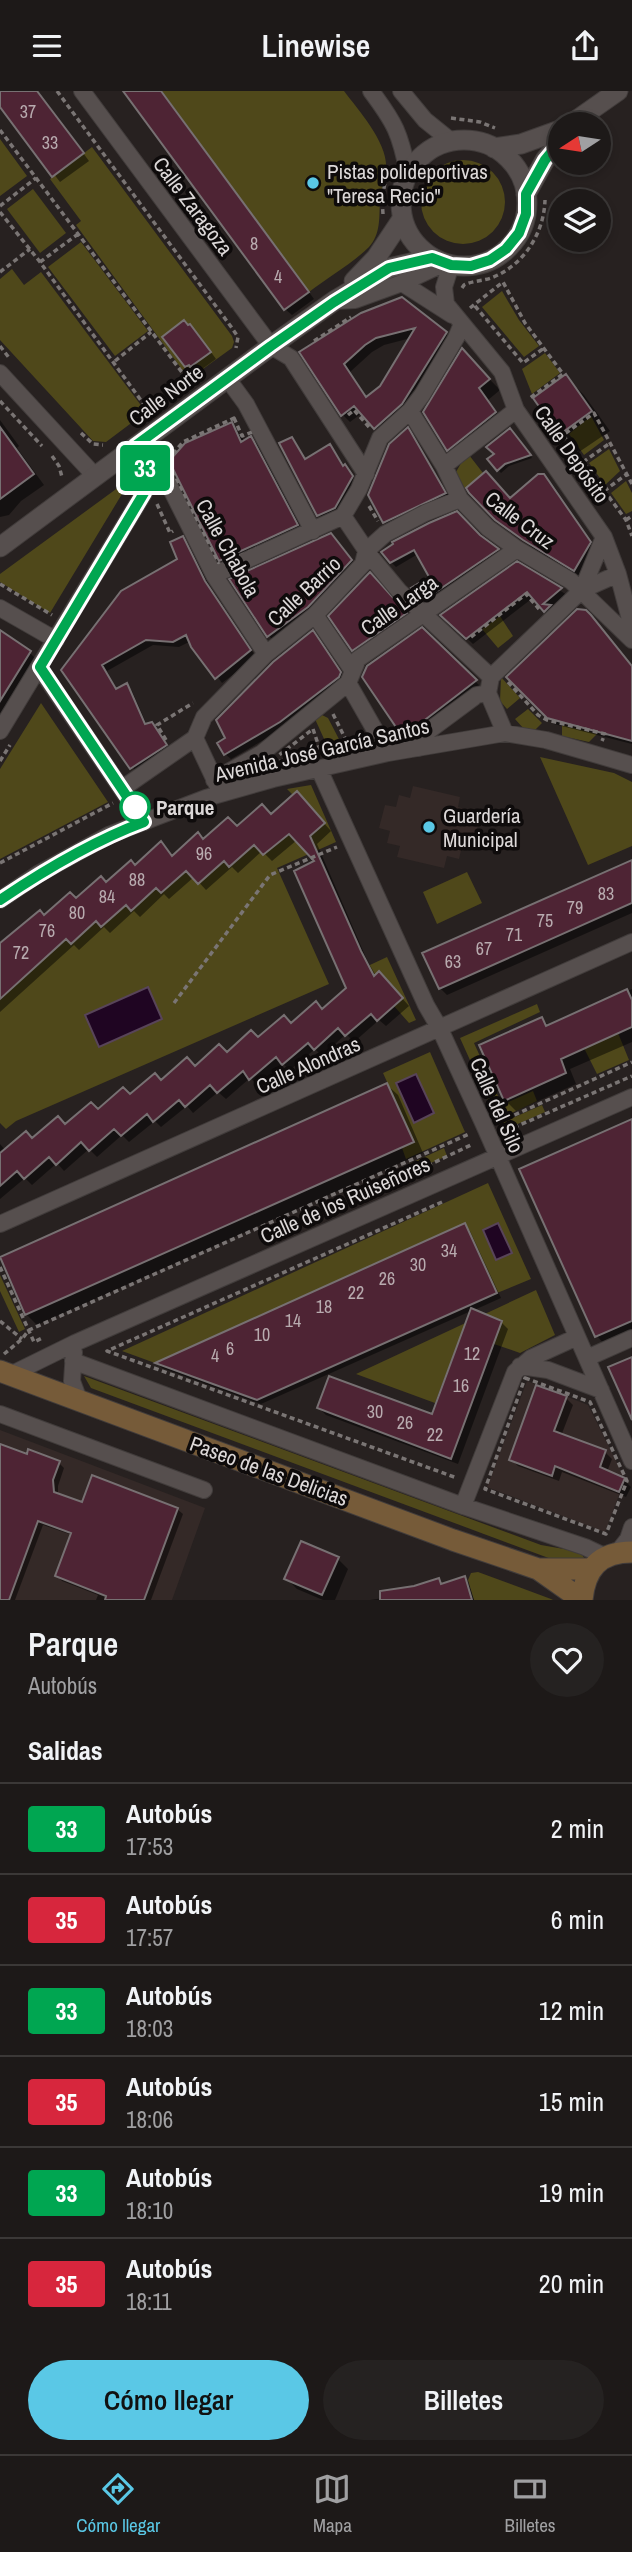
<!DOCTYPE html>
<html lang="es">
<meta charset="utf-8">
<style>
:root{--surface:#1d1918;--page:#252221;--text:#f1f3f6;--muted:#a0a0a2;--line:#3b3837;--accent:#5ac8e6}
body{margin:0;font-family:"Archivo Narrow",sans-serif;background:var(--page);color:var(--text);height:100vh;display:flex;flex-direction:column;font-size:26px;white-space:nowrap}
*{box-sizing:border-box;margin:0}
p{font-size:23px;color:var(--muted)}
.icon{flex:none;width:38px;height:38px;fill:none;stroke:currentColor;stroke-width:2;stroke-linecap:round;stroke-linejoin:round}
.map{position:relative;height:1509px;overflow:hidden}
.sheet{display:flex;flex-direction:column;background:var(--surface);flex:1}
.sheet>*{flex:none}
.badge{padding:0 14px;border-radius:5px;font-size:24px;line-height:46px}
.needle{width:46px;rotate:258deg}
.buttons{position:absolute;left:548px;top:21px;display:grid;gap:14px}
.buttons a{display:grid;place-items:center;width:63px;height:63px;border-radius:50%;background:var(--surface);box-shadow:0 4px 10px #0003,0 0 0 2px var(--line);font-size:35px}
.map>.badge{position:absolute;translate:-50% -50%;box-shadow:0 0 0 4px #fff}
h2{padding:0 28px;font-size:26px;line-height:63px}
.round{display:grid;place-items:center;flex:none;width:74px;height:74px;border-radius:37px;background:var(--page)}
.head{display:flex;align-items:center;justify-content:space-between;height:119px;padding:0 28px}
h1{font-size:33px;font-weight:600;line-height:52px}
.cta{display:flex;gap:14px;margin-top:auto;padding:14px 28px}
.cta a{flex:1;height:80px;border-radius:42px;background:var(--accent);color:#111;font-size:28px;font-weight:600;line-height:80px;text-align:center}
.cta a+a{background:var(--page);color:var(--text)}
ul{padding:0;list-style:none}
li{display:flex;align-items:center;gap:21px;height:91px;padding:0 28px;border-top:2px solid var(--line)}
li div{flex:1}
li b{display:block;font-size:26px}
li em{font-style:normal}
li .badge{min-width:77px;font-weight:700;text-align:center}
header{display:flex;justify-content:space-between;align-items:center;height:91px;padding:0 28px;background:var(--surface);font-size:32px;font-weight:600}
.tabs{display:flex;justify-content:space-around;align-items:center;height:98px;border-top:2px solid var(--line);background:var(--surface);font-size:19px;color:var(--muted)}
.tabs a{display:grid;justify-items:center;gap:4px}
.tabs .current{color:var(--accent)}
.map>svg:first-child{display:block}
</style>
<header><svg class="icon" aria-label="menu" viewBox="0 0 24 24"><path d="M4 6h16M4 12h16M4 18h16"/></svg>Linewise<svg class="icon" aria-label="share" viewBox="0 0 24 24"><path d="M12 15V3M7 8l5-5 5 5M5 13v7h14v-7"/></svg></header>
<div class="map">
<svg width="632" height="1509" viewBox="0 0 632 1509">
<rect width="100%" height="100%" fill="#272120"/>
<!-- built -->
<path fill="#342927" d="M413 695 460 706 458 716 469 719 466 731 478 734 473 757 462 755 459 768 447 765 444 777 397 766 400 755 387 752 390 740 379 737 385 714 396 716 399 704 410 707Z
M527 1290 588 1314 625 1388 605 1441 487 1396Z
M0 1339 205 1417 172 1509H0Z"/>
<!-- green -->
<path fill="#4f481a" d="M161 0H344C359 20 389 53 386 79 385 89 380 99 380 110 379 126 381 143 369 156 353 172 327 187 309 201Z
M0 48 27 85 0 105Z
M92 56 232 245 234 251 232 257 189 288 76 134 81 130 50 88Z
M421 111a42 42 0 1 1 84 0a42 42 0 1 1-84 0Z
M33 98 66 142 40 162 7 118Z
M81 151 148 240 115 265 48 176Z
M12 178 24 194 41 181 146 321 106 351 93 350 0 249V188Z
M502 200 519 229 539 255 524 266 482 216Z
M545 262 560 282 532 303 522 278Z
M591 325 604 349 584 364 569 343Z
M609 358 620 380 605 394 589 372Z
M469 364 483 382 465 398 456 381 464 367Z
M626 390 632 402V420L626 423 611 402Z
M123 393 125 398 50 522 0 491V483Z
M500 525 513 545 498 557 482 538Z
M501 586 520 607 507 618 500 610Z
M41 612 108 711 0 768V678Z
M528 618 542 632 534 640 524 638 515 628Z
M322 624 328 627 341 652 339 658 330 661 315 628Z
M562 634 597 643 589 651 562 645Z
M540 666 614 682 632 691V755L588 774Z
M311 694 336 751 277 777 329 893 16 1030 6 1038 0 1032V908L66 848 96 830 102 836 126 814 132 819 156 797 186 780 198 793 224 770 230 776 254 754 289 743 300 754 325 731 298 701 293 704 287 698Z
M467 781 482 812 437 833 423 801Z
M387 866 416 929 409 932 394 915 403 907 380 880 367 891 342 887Z
M537 913 540 921 474 952 502 1014 533 1000 537 1010 497 1029 460 947Z
M618 942 629 969 597 983 584 957Z
M430 961 465 1041 406 1068 402 1057 414 1051 383 982Z
M542 1014 545 1021 502 1040 499 1033Z
M444 1057 447 1065 412 1080 409 1073Z
M488 1092 531 1188 497 1202 465 1133 155 1272 122 1260Z
M0 1184 25 1238 19 1241 0 1200Z
M536 1199 555 1244 520 1262 494 1253 502 1229 495 1227 468 1241 459 1249 435 1312 356 1283Z
M84 1285 541 1454 581 1461 584 1467 575 1470 554 1469 91 1297Z
M478 1481 551 1508 553 1509H474L468 1489 471 1482Z"/>
<!-- water -->
<path fill="#1f0522" stroke="#584459" stroke-width="2" d="M148 896 162 928 99 956 85 924Z
M416 983 434 1022 414 1032 396 992Z
M498 1132 512 1162 496 1169 483 1139Z"/>
<!-- shadow -->
<path fill="#0007" fill-rule="evenodd" d="M0 0H37L89 70 60 91 0 13Z
M125 0H162L314 208 292 224 285 218Z
M361 224 446 243 453 250 383 344 362 322 350 331 343 324 302 261ZM411 247 381 296 367 307 350 281 372 261 384 254Z
M197 242 216 268 198 281 197 280 194 282 165 246Z
M462 260 500 299 488 309 506 333 459 369 448 358Z
M566 286 584 304 610 340 579 361 560 343Z
M0 329 19 355 17 357 44 394 21 410 9 424 0 426Z
M232 333 245 350 251 347 262 358 308 445 231 480 220 469Z
M408 339 414 345 451 409 391 438 384 431Z
M513 342 532 367 509 375 501 382 489 369Z
M292 348 306 369 329 355 357 391 342 419 323 429 319 424Z
M543 384 553 394 599 461 584 488 534 458 496 428 511 409Z
M480 446 502 463 430 513 414 497 431 487 418 463 396 476 391 471 395 452Z
M182 447 188 453 211 498 256 566 222 592 191 550 179 556 153 554 107 580 117 599 126 594 132 600 147 634 152 633 158 639 171 660 137 682 64 579 180 468Z
M338 452 359 477 276 552 269 545 232 489Z
M518 473 567 504 551 517 556 521 551 526 534 506 473 553 443 524Z
M370 484 410 527 358 563 353 558Z
M422 538 480 595 418 642 406 646 401 641Z
M0 541 29 561 39 571 0 633Z
M318 547 346 588 286 636 231 668 225 663 227 647Z
M632 578V653L554 633 509 586Z
M304 710 331 740 317 753 367 869 376 885 386 889 409 915 386 935 379 929 354 951 346 943 322 965 315 958 290 979 283 973 258 994 250 987 226 1008 218 1001 193 1022 187 1015 161 1036 155 1030 129 1051 122 1044 97 1066 89 1058 64 1080 57 1072 32 1094 25 1087 0 1108V1053L6 1060 292 934 323 920 348 897 317 771 297 749 272 770 262 760 238 782 232 776 206 799 194 786 169 808 164 803 140 826 134 820 110 842 104 836 79 859 74 854 0 921V854L167 759 173 766 203 749 272 725Z
M632 770V822L447 904 440 897Z
M632 898V951L570 978 576 993 516 1020 505 1009 542 928 549 935Z
M387 994 398 1004 423 1062 37 1234 26 1223Z
M632 1030V1240L604 1253 597 1245 522 1078Z
M465 1134 470 1140 501 1207 472 1220 501 1231 508 1238 458 1373 326 1324 319 1317 433 1325 471 1220 261 1313 162 1277 158 1273Z
M566 1307 573 1314 561 1345 605 1361 612 1368 607 1381 624 1389 631 1396 626 1406 562 1381 559 1390 518 1375 511 1368Z
M0 1354 28 1365 59 1372 64 1377 58 1395V1404L83 1414 177 1418 183 1423 151 1509H96L98 1504 62 1490 57 1485 72 1444 43 1434 15 1509H0Z
M338 1468 348 1478 335 1509H323L297 1498 286 1487Z
M464 1487 468 1491 474 1509H370L397 1505 439 1489 443 1493Z"/>
<!-- building -->
<path fill="#4e2434" stroke="#777072" stroke-width="2" fill-rule="evenodd" d="M0 0H37L84 62 52 86 0 16Z
M123 0H161L309 201 284 219Z
M402 206 447 241 402 313 374 338 354 315 341 325 299 261 361 222ZM415 237 380 295 366 306 344 273 365 254 376 247Z
M184 229 188 234 190 233 211 261 190 276 189 274 185 276 162 246Z
M462 257 490 288 479 297 496 321 447 360 423 321Z
M566 283 592 320 559 344 533 307Z
M232 331 241 351 251 345 298 434 219 470 169 370 185 352Z
M0 336 34 383 0 408Z
M408 336 446 402 383 432 368 404 389 353Z
M510 337 531 364 505 373 497 380 487 368 494 363 486 356Z
M292 346 305 368 330 353 343 375 345 373 353 385 335 417 317 425 279 352Z
M486 380 510 407 538 383H544L591 451 574 480 523 449 495 429 469 402 466 397Z
M457 420 480 444 499 458 424 509 411 497 429 486 414 459 390 472 381 461 393 453 392 451 429 432Z
M331 442 352 469 308 516 267 546 229 488Z
M183 445 205 490 251 559 215 588 191 556 186 544 173 551 146 549 102 574 116 598 127 592 145 633 152 631 167 654 130 678 61 579 121 500 177 468 170 451Z
M517 470 562 497 543 513 551 514 544 521 527 501 466 548 440 524Z
M370 481 407 522 352 560 328 525Z
M577 518 586 519 591 524 632 575V650L547 627 506 586Z
M422 536 477 589 413 638 400 642 362 586 367 575Z
M0 539 31 560 0 610Z
M313 539 341 581 339 586 280 631 224 664 217 652 225 647 216 629 273 571Z
M297 700 325 732 310 745 361 860 374 885 379 880 403 907 377 930 371 923 345 945 338 937 314 959 308 952 282 974 276 966 249 989 243 980 217 1002 210 994 185 1016 179 1009 153 1031 147 1023 121 1045 114 1038 89 1060 81 1051 56 1074 49 1066 24 1088 17 1080 0 1095V1062L26 1040 32 1047 58 1025 65 1033 91 1011 98 1018 123 996 130 1003 155 982 161 989 187 966 195 975 219 953 227 961 251 939 258 946 284 924 291 932 316 910 322 918 346 897 294 780 314 770 289 743 263 764 254 754 229 776 224 770 198 793 186 780 161 802 156 797 131 820 126 814 101 836 96 830 71 853 66 848 0 908V852L40 819 44 824 70 801 76 807 101 785 106 791 131 769 135 774 161 750 172 765 198 741 203 748 228 726 237 735 262 713 271 723Z
M632 769V812L439 898 422 862Z
M627 898 632 909V936L561 968 566 982 504 1010 479 954 542 926 546 935Z
M387 992 414 1051 25 1224 0 1166Z
M632 1028V1230L595 1246 519 1078Z
M465 1132 497 1202 257 1309 155 1272Z
M471 1217 502 1230 451 1368 317 1317 329 1285 432 1323Z
M632 1266V1329L608 1276Z
M536 1294 567 1305 554 1340 606 1359 600 1376 625 1387 619 1401 555 1375 552 1385 509 1369Z
M0 1353 27 1363 28 1358 60 1370 53 1389 54 1401 82 1411 92 1384 178 1417 144 1509H105L106 1505 55 1485 71 1442 38 1430 9 1509H0Z
M301 1450 339 1466 322 1504 284 1488Z
M465 1485 472 1509H380V1500L414 1495 439 1487 441 1493Z"/>
<g fill="none" stroke-linecap="round" stroke-linejoin="round">
<defs>
<path id="minor" d="M82 0 271 255 291 267 366 383
M371 0C395 32 400 42 408 82
M401 0 425 29 451 50
M451 174 444 196 446 213 502 281 516 319 604 446 618 483 632 536
M402 192 445 172
M334 210 355 209 402 192 452 224
M0 282 95 385
M227 287 246 313 313 440
M410 320 444 375 460 408 488 437 517 458 571 490 632 549
M444 375 516 319
M146 384 165 386 214 484 266 563
M343 425 370 465 399 500 491 586
M214 484 343 425 359 398 380 347 410 320 422 304 456 247 462 233
M582 499 604 446
M0 517 56 549
M315 524 353 580
M39 576 144 731
M348 592 388 662
M0 640 144 402C147 383 144 372 135 355
M505 642 488 602 491 586 582 499 618 483
M195 647 218 696
M419 657 427 641 477 604 488 602
M319 678 426 914 440 938 484 1034 632 1370
M214 689 262 662 348 592 358 568 517 458
M123 697 195 647 204 626 266 563 315 524 363 473 366 460 385 443 425 422 460 408
M0 809 38 783 109 744 206 707 273 688 388 662 505 642 546 649 632 674
M0 1133 632 851
M74 1261 72 1290 79 1309
M587 1267 632 1247
M73 1270 463 1415 585 1456 606 1466
M520 1275 548 1279 601 1299
M10 1284 75 1252 632 1006
M0 1323 204 1399
M463 1415 515 1281 531 1267 577 1246
M617 1462 628 1448 632 1436"/>
<path id="tertiary" d="M571 33 618 0
M401 112a63 63 0 1 1 126 0a63 63 0 1 1-126 0Z
M494 57 521 53 560 39
M526 103 545 69 560 51
M354 190 376 167 402 128
M0 456 271 255 334 210 389 177 432 167"/>
<path id="secondary" d="M0 1280 453 1449 538 1478 582 1509
M538 1478H591
M582 1509C585 1478 599 1461 632 1461"/>
</defs>
<!-- minor casing -->
<use href="#minor" stroke="#413c3b" stroke-width="18"/>
<!-- tertiary casing -->
<use href="#tertiary" stroke="#413c3b" stroke-width="21"/>
<!-- secondary casing -->
<use href="#secondary" stroke="#413c3b" stroke-width="23"/>
<!-- path -->
<path stroke="#7a7574" stroke-width="3.5" stroke-dasharray="5 3.5" stroke-linecap="butt" d="M57 0 232 237 238 246 236 257
M451 27 480 31 495 37
M0 39 190 292
M0 115 36 87
M0 121 40 171 151 323
M383 123 382 108 388 75
M40 171 78 143
M0 181 30 158
M462 197 464 194C472 190 482 190 491 187 523 175 544 143 545 109
M475 215 523 272 544 257
M470 217 503 191 525 232 563 283 530 307
M314 250 351 226
M0 255 10 268
M115 270 151 241
M0 310 42 355
M348 324 354 319 369 336
M234 327 242 345 255 340 308 436 219 474 167 370 183 351Z
M546 329 559 347
M81 342 93 353 103 354
M52 365 59 375 62 386
M583 371 610 352
M632 393 594 322 563 344 626 429 632 445
M604 400 627 383
M157 413 170 442 173 440
M369 415 378 430
M626 429 632 425
M0 493 52 524
M471 546 526 503 539 518
M508 591 538 624 547 629 605 643 602 650
M333 623 348 653
M313 638 320 659 267 674 270 671Z
M166 649 157 634 193 612
M0 670 10 654
M0 772 113 712
M174 912 270 784 337 756
M499 1031 632 971
M506 1040 632 985
M412 1082 473 1053
M442 1111 107 1260 457 1387
M0 1176 34 1251 44 1246
M0 1230 22 1248
M4 1263 22 1248 29 1239 469 1043
M525 1287 590 1311 627 1390 606 1443 485 1398Z"/>
<!-- minor -->
<use href="#minor" stroke="#564f4e" stroke-width="16"/>
<!-- tertiary -->
<use href="#tertiary" stroke="#564f4e" stroke-width="19"/>
<!-- secondary -->
<use href="#secondary" stroke="#765b39" stroke-width="21"/>
</g>
<g fill="none" stroke-linecap="round" stroke-linejoin="round">
<defs>
<path id="line" d="M0 809C46 778 93 750 144 731L40 576 144 402C147 383 144 372 135 355L271 255 334 211 389 177 432 167 451 174 471 175 490 169 506 158 519 142 526 123V103L545 69 560 51"/>
</defs>
<!-- line casing -->
<use href="#line" stroke="#fff" stroke-width="16"/>
<!-- line -->
<use href="#line" stroke="#00a651" stroke-width="10"/>
</g>
<!-- markers -->
<g fill="#5ac8e6" stroke="#0e0b0b" stroke-width="2.5">
<circle cx="313" cy="92" r="7"/>
<circle cx="429" cy="736" r="7"/>
</g>
<circle fill="#fff" stroke="#00a651" stroke-width="3.5" cx="135" cy="716" r="14"/>
<g text-anchor="middle" dominant-baseline="central" stroke-width="7" stroke-linejoin="round" paint-order="stroke">
<!-- number labels -->
<g font-size="18" fill="#b8abaf">
<text x="28" y="20">37</text>
<text x="50" y="51">33</text>
<text x="254" y="152">8</text>
<text x="278" y="185">4</text>
<text x="204" y="762">96</text>
<text x="137" y="788">88</text>
<text x="606" y="802">83</text>
<text x="107" y="805">84</text>
<text x="575" y="816">79</text>
<text x="77" y="821">80</text>
<text x="545" y="829">75</text>
<text x="47" y="839">76</text>
<text x="514" y="843">71</text>
<text x="484" y="857">67</text>
<text x="21" y="861">72</text>
<text x="453" y="870">63</text>
<text x="449" y="1159">34</text>
<text x="418" y="1173">30</text>
<text x="387" y="1187">26</text>
<text x="356" y="1201">22</text>
<text x="324" y="1215">18</text>
<text x="293" y="1229">14</text>
<text x="262" y="1243">10</text>
<text x="230" y="1257">6</text>
<text x="472" y="1262">12</text>
<text x="215" y="1264">4</text>
<text x="461" y="1294">16</text>
<text x="375" y="1320">30</text>
<text x="405" y="1331">26</text>
<text x="435" y="1343">22</text>
</g>
<!-- poi labels -->
<g font-size="21" fill="#dcd8d8" stroke="#0e0b0b" text-anchor="start">
<text x="327" y="80">Pistas polideportivas<tspan x="327" dy="24">"Teresa Recio"</tspan></text>
<text x="443" y="724">Guardería<tspan x="443" dy="24">Municipal</tspan></text>
</g>
<!-- street labels -->
<g font-size="21" fill="#dcd8d8" stroke="#0e0b0b">
<text transform="translate(193 115) rotate(53)">Calle Zaragoza</text>
<text transform="translate(166 304) rotate(-37)">Calle Norte</text>
<text transform="translate(572 363) rotate(55)">Calle Depósito</text>
<text transform="translate(520 429) rotate(37)">Calle Cruz</text>
<text transform="translate(228 457) rotate(61)">Calle Chabola</text>
<text transform="translate(304 500) rotate(-43)">Calle Barrio</text>
<text transform="translate(399 514) rotate(-35)">Calle Larga</text>
<text transform="translate(322 659) rotate(-13)">Avenida José García Santos</text>
<text transform="translate(308 974) rotate(-24)">Calle Alondras</text>
<text transform="translate(497 1014) rotate(66)">Calle del Silo</text>
<text transform="translate(345 1109) rotate(-24)">Calle de los Ruiseñores</text>
<text transform="translate(269 1380) rotate(20)">Paseo de las Delicias</text>
</g>
<!-- stop labels -->
<g font-size="21" font-weight="bold" fill="#dcd8d8" stroke="#0e0b0b" text-anchor="start">
<text x="156" y="716">Parque</text>
</g>
</g>
</svg>
<div class="buttons">
<a><svg class="needle" viewBox="-14 -14 28 28"><path d="M0-13l5 13h-10z" fill="#e53935"/><path d="M0 13l5-13h-10z" fill="#a0a0a2"/></svg></a>
<a><svg class="icon" aria-label="layers" viewBox="0 0 24 24"><path d="M12 4l9 5-9 5-9-5zM3 14l9 5 9-5"/></svg></a>
</div>
<b class="badge" style="left:145px;top:377px;background:#00a651;color:#fff">33</b>
</div>
<section class="sheet">
<div class="head"><div><h1>Parque</h1><p>Autobús</p></div><a class="round"><svg class="icon" aria-label="heart" viewBox="0 0 24 24"><path d="M12 20l-8-8c-3-5 5-10 8-4 3-6 11-1 8 4z"/></svg></a></div>
<h2>Salidas</h2>
<ul>
<li><span class="badge" style="background:#00a651;color:#fff">33</span><div><b>Autobús</b><p>17:53</p></div><em>2 min</em></li>
<li><span class="badge" style="background:#d7263d;color:#fff">35</span><div><b>Autobús</b><p>17:57</p></div><em>6 min</em></li>
<li><span class="badge" style="background:#00a651;color:#fff">33</span><div><b>Autobús</b><p>18:03</p></div><em>12 min</em></li>
<li><span class="badge" style="background:#d7263d;color:#fff">35</span><div><b>Autobús</b><p>18:06</p></div><em>15 min</em></li>
<li><span class="badge" style="background:#00a651;color:#fff">33</span><div><b>Autobús</b><p>18:10</p></div><em>19 min</em></li>
<li><span class="badge" style="background:#d7263d;color:#fff">35</span><div><b>Autobús</b><p>18:11</p></div><em>20 min</em></li>
</ul>
<div class="cta"><a>Cómo llegar</a><a>Billetes</a></div>
</section>
<nav class="tabs">
<a class="current"><svg class="icon" aria-label="directions" viewBox="0 0 24 24"><path d="M12 3l9 9-9 9-9-9zM9 14v-3h6M13 9l2 2-2 2"/></svg>Cómo llegar</a>
<a><svg class="icon" aria-label="map" viewBox="0 0 24 24"><path d="M3 6l6-2 6 2 6-2v14l-6 2-6-2-6 2zM9 4v14M15 6v14"/></svg>Mapa</a>
<a><svg class="icon" aria-label="tickets" viewBox="0 0 24 24"><path d="M3 7h18v10H3zM15 7v10"/></svg>Billetes</a>
</nav>
